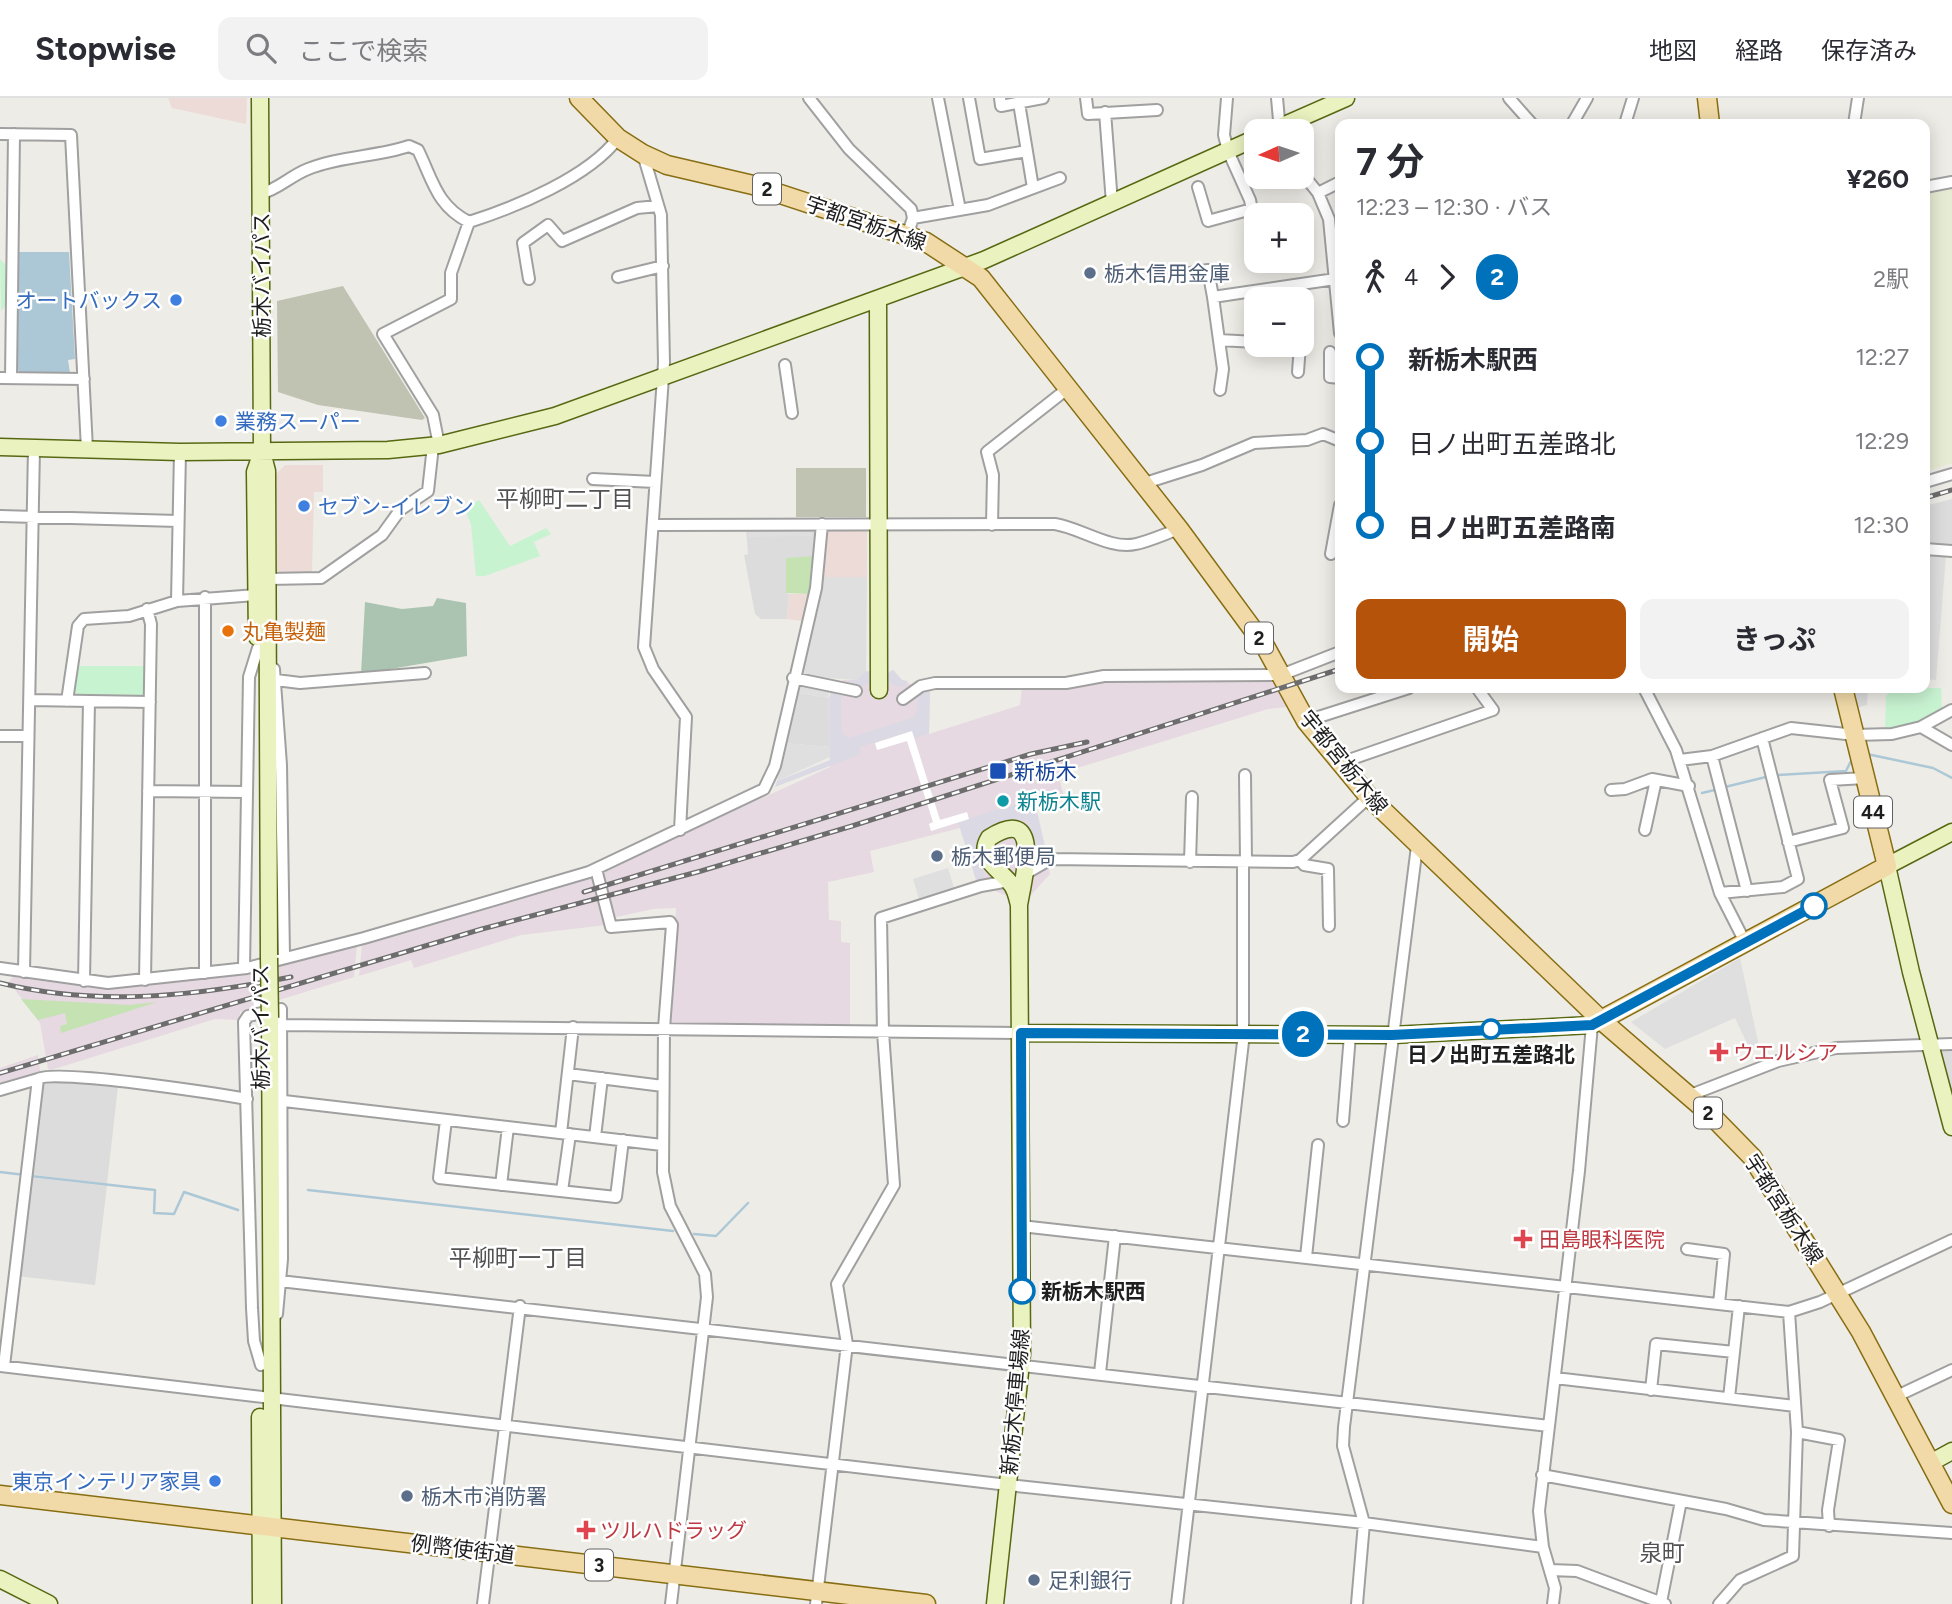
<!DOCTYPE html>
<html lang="ja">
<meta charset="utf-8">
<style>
:root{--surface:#fff;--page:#f2f2f3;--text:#2b2b33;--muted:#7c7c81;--line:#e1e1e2;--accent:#b45309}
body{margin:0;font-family:Figtree,"Noto Sans JP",sans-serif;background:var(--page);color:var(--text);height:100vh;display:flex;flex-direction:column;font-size:26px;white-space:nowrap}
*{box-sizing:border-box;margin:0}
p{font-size:23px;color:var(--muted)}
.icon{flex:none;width:38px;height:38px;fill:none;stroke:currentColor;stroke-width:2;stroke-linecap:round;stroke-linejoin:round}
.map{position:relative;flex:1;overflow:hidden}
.details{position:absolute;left:1335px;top:21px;width:595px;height:574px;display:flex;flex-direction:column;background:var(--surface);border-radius:14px;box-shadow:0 4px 18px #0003}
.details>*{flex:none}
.badge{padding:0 14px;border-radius:23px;font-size:24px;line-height:46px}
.needle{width:46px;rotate:267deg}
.tools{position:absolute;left:1244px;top:21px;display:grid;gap:14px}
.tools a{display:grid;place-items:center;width:70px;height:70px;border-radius:14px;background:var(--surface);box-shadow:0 4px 18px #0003;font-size:35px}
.map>.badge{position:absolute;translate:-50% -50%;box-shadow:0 0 0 4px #fff}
.legs{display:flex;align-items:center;gap:10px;height:77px;padding:0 21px;font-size:23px}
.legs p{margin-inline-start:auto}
.headline{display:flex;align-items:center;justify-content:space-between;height:119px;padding:0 21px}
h1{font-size:38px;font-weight:700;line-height:52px}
.cta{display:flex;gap:14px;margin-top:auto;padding:14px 21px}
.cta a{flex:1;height:80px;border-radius:14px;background:var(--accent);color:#fff;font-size:28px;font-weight:700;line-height:80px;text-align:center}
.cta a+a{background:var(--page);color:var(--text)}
ul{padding:0 21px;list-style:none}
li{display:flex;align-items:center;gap:24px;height:84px;font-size:26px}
li i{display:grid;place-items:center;width:10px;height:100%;margin:0 9px;background:currentColor}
li i::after{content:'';width:18px;height:18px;margin:-9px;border:5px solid;border-radius:50%;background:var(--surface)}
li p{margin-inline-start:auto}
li:first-child i{background:linear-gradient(#0000 50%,currentColor 0)}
li:last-child i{background:linear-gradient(currentColor 50%,#0000 0)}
header{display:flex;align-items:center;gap:42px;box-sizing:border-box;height:98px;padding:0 35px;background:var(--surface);border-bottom:2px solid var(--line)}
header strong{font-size:33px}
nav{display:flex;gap:38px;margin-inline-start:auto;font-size:24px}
.search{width:490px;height:63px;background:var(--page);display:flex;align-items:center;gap:18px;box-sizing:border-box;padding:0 24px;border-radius:14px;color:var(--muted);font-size:26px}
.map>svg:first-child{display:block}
</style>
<header>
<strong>Stopwise</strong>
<div class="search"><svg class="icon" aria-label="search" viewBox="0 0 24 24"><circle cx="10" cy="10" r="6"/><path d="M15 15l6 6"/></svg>ここで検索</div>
<nav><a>地図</a><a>経路</a><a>保存済み</a></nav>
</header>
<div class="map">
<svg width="1952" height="1506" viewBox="0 0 1952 1506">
<rect width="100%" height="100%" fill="#eeece6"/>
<!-- residential -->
<path fill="#dddcdc" d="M1952 401V450L1925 447V408Z
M746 430 815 431 817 434 816 458 786 495 789 496 787 521H761L755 516 744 457 748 456Z
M1845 590H1868L1867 607 1851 611Z
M794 594 828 600 830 649 783 645Z
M1952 946V1029L1929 947Z
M50 981 118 988 107 1086 28 1076 40 985Z
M28 1079 107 1088 95 1187 17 1178Z"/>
<!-- commercial -->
<path fill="#eddbd7" d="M168 0H247L246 26 172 10Z
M285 367H323V394H314L312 476 277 478 276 376Z
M829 430 867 431V479H823L825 433Z
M789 496H810L802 523 787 521Z"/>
<!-- industrial -->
<path fill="#e6d9e2" d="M893 572 902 582 922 592 930 588 929 636 1020 607 1022 590 1072 591 1102 584 1278 583 1287 609 1268 611 1058 676 1064 698 1035 706 1050 776 1031 797 1007 798 977 785 960 730 870 753 874 774 828 784 829 822 841 823V844L850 845V927L671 925 676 810 653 811 612 820 603 773 830 669 828 600 843 582H856L866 573 886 576Z
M594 779 606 827 521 837 414 870 411 862 359 878 362 846Z
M357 847 354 879 240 914 239 922 215 921 51 972 48 971 40 925 9 884 14 877 120 890 250 874 277 868 290 862Z
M38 957 40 973 37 978 0 989V970Z"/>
<!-- construction -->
<path fill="#c0c2b2" d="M343 188 425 320 422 322 318 307 278 294 277 203Z
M796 370H866V419H796Z"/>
<!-- farmland -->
<path fill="#e6ebd3" d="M1952 88V365L1925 374V96Z"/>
<!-- grass -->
<path fill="#c4e2b2" d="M816 458 810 496 786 495V460Z
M21 901 129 907 157 904 61 935 60 928 67 926 65 915 38 922Z"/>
<!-- cemetery -->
<path fill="#aac4b1" d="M437 500 466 505 467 558 361 576 365 504 402 511 433 508Z"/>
<!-- park -->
<path fill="#c8f3d1" d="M0 161 6 167V207L1 213Z
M479 402 510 448 546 430 551 436 534 444 540 458 485 478H476L471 427 465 411Z
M78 568H146V594L140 600 78 598 73 591Z
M1893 590H1941L1942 614 1920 626 1885 634 1886 598Z"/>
<!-- parking -->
<path fill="#dfdfdf" d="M748 430H812V438L748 439Z
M1925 456 1946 458 1936 582 1925 581Z
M823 479H867L866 573 856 582 802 578 799 573Z
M801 586 830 590 828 600 794 594 796 588Z
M783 645 830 649V659L777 683Z
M948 770 954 790 919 801 913 781Z
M1740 860 1759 948 1750 952 1735 920 1665 951 1631 924Z"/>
<!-- plaza -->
<path fill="#dbdae4" d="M893 572 902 582 908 583 904 589 895 588 887 582 886 576Z
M866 573 873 576 872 582 864 588 850 589 843 584 856 582Z
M930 588 929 636 914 640 911 633 860 649 861 656 775 689 777 683 830 662V590L841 594 842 635 849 640 915 619 920 595Z
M1034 700 1047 757 1038 753 1028 722 1020 723V718L1017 723 997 724 982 734 977 740 984 778 977 785 958 724Z"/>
<!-- water -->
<path fill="#acc8d7" d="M18 154H69L75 261 68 262 70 275H20L16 269Z"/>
<!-- pier -->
<path fill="#fff" d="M912 633 940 722 967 714 969 721 931 733 929 726 933 724 907 643 877 652 875 645Z
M273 859 274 919 254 923 253 863Z"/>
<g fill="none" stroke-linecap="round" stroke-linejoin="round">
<!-- stream -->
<path stroke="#acc8d7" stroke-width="2.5" d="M1867 656 1933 670 1952 680
M1776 677 1846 673 1852 661
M1725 689 1770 678
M1702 695 1719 691
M0 1074 25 1077
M31 1078 155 1092 154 1115 174 1116 184 1094 238 1112
M308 1092 673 1133
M694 1136 716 1138 748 1105"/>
<defs>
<path id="street" d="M809 0 849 51 911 111 913 120 907 138
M938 0 960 112
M969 0 980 61 1027 53
M1000 0 1001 8 1043 0
M1086 0 1088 16 1157 12
M1227 0 1224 37 1228 53 1250 102 1256 132
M1277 0 1280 33
M1509 0 1532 26
M1019 5 1033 90
M1105 14 1112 105
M1572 26 1587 0
M1625 26 1633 0
M1854 26 1858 0
M0 36 71 37 87 351
M643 56 661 117 664 265 644 549 653 571 686 619 680 732
M1302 75 1318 95 1340 84
M1198 89 1208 123 1252 111
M1925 89 1952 84
M1318 95 1329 121 1340 235
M260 96C279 91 290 78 308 71 340 58 376 59 409 48L418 52C433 83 437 108 469 124 516 109 589 79 618 40
M913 120 988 107 1060 80
M1255 146 1256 141
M1190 175 1208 172 1213 199 1335 181
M618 179 663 168
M529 181 523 145 548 127 562 143 637 110 658 108
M1213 199 1223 271 1220 292
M1219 242 1256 244
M1330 254V279L1340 280
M785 267 792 315
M1298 274 1300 247
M0 280 84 281
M11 280 14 36
M439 347 433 317 383 236 451 201V175L469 124
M593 381 655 384
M1925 384 1952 376
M1142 386 1202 367 1254 345 1307 342 1323 336 1340 343
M0 418 178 423
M654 427 1055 426C1081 430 1110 452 1136 446 1150 443 1165 436 1179 431
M992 427 993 377 987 354 1067 291
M1925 451 1952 453
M1331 456 1340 407
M268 481 321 480 382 437 400 412 428 393 433 348
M177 503 180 354
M274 571 281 667 284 858
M793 580 856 593
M276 582 300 585 425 575
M1644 590 1676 652 1720 795 1746 846
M903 601 921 588 935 585H1066L1104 578 1281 577 1340 554
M30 602 150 604
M67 603 78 528 84 521 129 518 177 503 257 497
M1306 623 1409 590
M1921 629 1952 647
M0 638H28
M1712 658 1747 793
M1680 662 1712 658 1791 630 1855 637 1892 636 1921 629 1952 612
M1340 665 1493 612 1477 590
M1245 677 1246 764
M1611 692 1625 691 1652 681 1689 688
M148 693 247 694
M1645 732 1656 682
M1788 744 1843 730 1830 682 1865 680
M1028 752 1051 761 1293 764 1300 762 1369 699
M1300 762 1304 767 1328 771 1329 828
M1190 764 1192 699
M596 771 611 829 670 824 672 827 664 930 663 1074 670 1108 705 1176 707 1199 671 1506
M1025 776 1051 761
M1720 795 1783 789 1798 781 1762 640
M0 870 108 885 247 870 364 840 589 774 764 691 775 668 816 490 822 426
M244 870 249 579 258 550
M24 874 34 350
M205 875V499
M145 882 151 526 147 511
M84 883 89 603
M284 927 1021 935
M568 976 663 988
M0 992 38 981
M1688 998 1778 963 1836 950 1952 946
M284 1003 662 1047
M446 1022 439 1080 616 1099 623 1042
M1343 1023 1350 937
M561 1035 573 929
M595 1039 602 980
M501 1087 508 1029
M562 1093 570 1036
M1021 1128 1789 1214 1820 1204 1952 1142
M1687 1151 1724 1156 1719 1206
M1306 1159 1318 1047
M271 1182 1549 1328
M261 1267 254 1243 252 1210 244 924 248 918 281 911 282 1161 277 1216
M0 1268 1008 1387 1364 1425 1543 1449
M4 1268 38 981C52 970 219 996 247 1001
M1100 1275 1115 1138
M1555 1280 1795 1308
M1651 1292 1656 1246 1734 1254
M1897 1298 1952 1272
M1729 1300 1739 1208
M1797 1334 1839 1342 1828 1412 1829 1428
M1542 1377 1726 1411 1764 1422 1952 1435
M1550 1472 1577 1473 1665 1506
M1661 1504 1681 1403
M483 1506 520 1208
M816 1506 847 1246 837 1186 894 1087 883 934 881 820 981 788 1009 783
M1177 1506 1243 944V765
M1357 1506 1364 1425 1343 1348 1344 1329 1417 748
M1553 1506 1555 1490 1543 1449 1539 1413 1579 1073 1592 927
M1719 1506 1740 1482 1793 1458 1797 1334 1789 1214"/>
<path id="secondary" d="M260 0 262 354 267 373 269 860
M1271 33 1346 0
M878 202 879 592
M0 349 180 354 388 352 439 347 555 318 984 162 1256 40
M257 539 255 374 262 354
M1952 734 1887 768 1911 874 1952 1029
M270 920 273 1506
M1021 935 1392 937 1592 927 1601 922
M260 1319 261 1506
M1932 1364 1952 1353
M0 1481 49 1506
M995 1506 1022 1256 1019 807C1023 783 1044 704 989 740 976 761 1001 772 1011 786 1016 792 1017 800 1019 807"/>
<path id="primary" d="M579 0 618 40 643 56 667 67 753 87 926 144 981 180 1179 431 1265 548 1306 623 1369 699 1601 922 1711 1017 1752 1059 1861 1234 1952 1406
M1707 0 1710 26
M1601 922 1887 768 1843 590
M0 1397 926 1506"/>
</defs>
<!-- street casing -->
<use href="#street" stroke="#a0a0a0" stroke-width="14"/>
<!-- secondary casing -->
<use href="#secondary" stroke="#566912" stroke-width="19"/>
<!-- primary casing -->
<use href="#primary" stroke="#876e12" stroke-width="21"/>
<!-- street -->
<use href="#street" stroke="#fff" stroke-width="10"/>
<!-- secondary -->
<use href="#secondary" stroke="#eaf2c0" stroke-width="16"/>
<!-- primary -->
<use href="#primary" stroke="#f1daa8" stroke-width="18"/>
<defs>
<path id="rail" d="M1925 400 1952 392
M584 794 1031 656 1087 644
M0 885C97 909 195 898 291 879
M0 975 482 831 701 773 852 728 1340 571"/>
</defs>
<!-- rail casing -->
<use href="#rail" stroke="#6d6d6d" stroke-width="5"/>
<!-- rail -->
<use href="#rail" stroke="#fff" stroke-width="2.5" stroke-dasharray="8" stroke-linecap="butt"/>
<defs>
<path id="secondary-bridge" d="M269 860 270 920"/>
</defs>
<!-- secondary-bridge casing -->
<use href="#secondary-bridge" stroke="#566912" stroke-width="19" stroke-linecap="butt"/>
<!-- secondary-bridge -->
<use href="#secondary-bridge" stroke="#eaf2c0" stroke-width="16"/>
</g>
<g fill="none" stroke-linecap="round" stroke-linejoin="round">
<defs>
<path id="line-1" d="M1022 1193 1021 935 1392 937 1592 927 1814 808"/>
</defs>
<!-- line-1 casing -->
<use href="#line-1" stroke="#fff" stroke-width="16"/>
<!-- line-1 -->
<use href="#line-1" stroke="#0072bc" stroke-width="10"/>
</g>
<!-- markers -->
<g fill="#5c6f8a" stroke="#fff" stroke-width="2.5">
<circle cx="1090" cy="175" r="7"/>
<circle cx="937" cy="758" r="7"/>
<circle cx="407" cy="1398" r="7"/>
<circle cx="1034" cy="1482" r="7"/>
</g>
<g fill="#3f7fe0" stroke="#fff" stroke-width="2.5">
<circle cx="176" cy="202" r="7"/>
<circle cx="221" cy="323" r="7"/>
<circle cx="304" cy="408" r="7"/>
<circle cx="215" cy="1383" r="7"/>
</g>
<circle fill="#e8710a" stroke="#fff" stroke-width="2.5" cx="228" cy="533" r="7"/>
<rect fill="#1a4fb4" stroke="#fff" stroke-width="2.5" x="989" y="664" width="18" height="18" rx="3.5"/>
<circle fill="#0f9aa8" stroke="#fff" stroke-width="2.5" cx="1003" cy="703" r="7"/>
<g fill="#fff" stroke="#0072bc" stroke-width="3.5">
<circle cx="1814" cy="808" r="12"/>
<circle cx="1491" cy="931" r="9"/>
<circle cx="1022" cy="1193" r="12"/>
</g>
<g fill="#e0444e" stroke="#fff" stroke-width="2.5">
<path d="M1715.5 943.5h7v7h7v7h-7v7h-7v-7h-7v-7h7z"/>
<path d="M1519.5 1130.5h7v7h7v7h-7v7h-7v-7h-7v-7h7z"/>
<path d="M582.5 1421.5h7v7h7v7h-7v7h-7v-7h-7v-7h7z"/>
</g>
<g text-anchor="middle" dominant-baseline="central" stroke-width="5" stroke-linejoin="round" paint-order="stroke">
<!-- shield labels -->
<g fill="#fff" stroke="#626262" stroke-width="2">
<rect x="753" y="75.5" width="28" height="31" rx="5"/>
<rect x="1245" y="524.5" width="28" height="31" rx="5"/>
<rect x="1854" y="698.5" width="38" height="31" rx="5"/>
<rect x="1694" y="999.5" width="28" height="31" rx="5"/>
<rect x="585" y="1451.5" width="28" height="31" rx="5"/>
</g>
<g font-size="19" font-weight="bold" fill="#1f1f1f">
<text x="767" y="91">2</text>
<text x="1259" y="540">2</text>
<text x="1873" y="714">44</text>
<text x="1708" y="1015">2</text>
<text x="599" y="1467">3</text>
</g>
<!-- street labels -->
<g font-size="21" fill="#1f1f1f" stroke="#fff">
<text transform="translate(866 125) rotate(19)">宇都宮栃木線</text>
<text transform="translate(261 177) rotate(-90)">栃木バイパス</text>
<text transform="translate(1344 664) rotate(51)">宇都宮栃木線</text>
<text transform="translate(260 929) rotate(-90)">栃木バイパス</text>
<text transform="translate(1784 1111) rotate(57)">宇都宮栃木線</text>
<text transform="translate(1015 1304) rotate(-85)">新栃木停車場線</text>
<text transform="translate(463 1451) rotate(7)">例幣使街道</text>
</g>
<!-- service labels -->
<g font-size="21" fill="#4e5e75" stroke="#fff" text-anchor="start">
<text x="1104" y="175">栃木信用金庫</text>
<text x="951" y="758">栃木郵便局</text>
<text x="421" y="1398">栃木市消防署</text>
<text x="1048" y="1482">足利銀行</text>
</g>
<!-- shop labels -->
<g font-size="21" fill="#366cbe" stroke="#fff" text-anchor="end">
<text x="162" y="202">オートバックス</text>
<text x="235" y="323" text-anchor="start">業務スーパー</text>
<text x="318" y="408" text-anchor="start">セブン-イレブン</text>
<text x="201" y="1383">東京インテリア家具</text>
</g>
<!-- food labels -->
<g font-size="21" fill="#c56008" stroke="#fff" text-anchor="start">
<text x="242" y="533">丸亀製麺</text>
</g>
<!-- transit labels -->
<g font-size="21" fill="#164399" stroke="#fff" text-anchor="start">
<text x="1014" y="673">新栃木</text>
</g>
<!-- culture labels -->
<g font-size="21" fill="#0d838f" stroke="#fff" text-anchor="start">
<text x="1017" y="703">新栃木駅</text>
</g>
<!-- health labels -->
<g font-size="21" fill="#be3a42" stroke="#fff" text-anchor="start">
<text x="1733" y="954">ウエルシア</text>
<text x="1539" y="1141">田島眼科医院</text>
<text x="600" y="1432">ツルハドラッグ</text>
</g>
<!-- stop labels -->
<g font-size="21" font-weight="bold" fill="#1f1f1f" stroke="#fff">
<text x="1491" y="956">日ノ出町五差路北</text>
<text x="1041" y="1193" text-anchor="start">新栃木駅西</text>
</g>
<!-- neighbourhood labels -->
<g font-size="23" fill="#525252" stroke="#fff">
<text x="565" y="401">平柳町二丁目</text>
<text x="518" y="1160">平柳町一丁目</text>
<text x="1662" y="1455">泉町</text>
</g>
</g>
</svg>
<div class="tools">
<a><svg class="needle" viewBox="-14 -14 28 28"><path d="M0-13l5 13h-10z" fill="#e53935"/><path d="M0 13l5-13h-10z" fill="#7c7c81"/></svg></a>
<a>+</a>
<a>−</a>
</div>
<b class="badge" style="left:1303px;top:936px;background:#0072bc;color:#fff">2</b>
<section class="details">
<div class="headline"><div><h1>7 分</h1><p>12:23 – 12:30 · バス</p></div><b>¥260</b></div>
<div class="legs"><svg class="icon" aria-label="walk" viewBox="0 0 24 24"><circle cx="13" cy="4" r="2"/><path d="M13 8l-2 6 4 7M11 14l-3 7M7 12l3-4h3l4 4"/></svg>4<svg class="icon" aria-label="forward" viewBox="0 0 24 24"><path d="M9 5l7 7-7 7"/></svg><b class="badge" style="background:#0072bc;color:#fff">2</b><p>2駅</p></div>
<ul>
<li><i style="color:#0072bc"></i><b>新栃木駅西</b><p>12:27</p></li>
<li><i style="color:#0072bc"></i><span>日ノ出町五差路北</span><p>12:29</p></li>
<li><i style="color:#0072bc"></i><b>日ノ出町五差路南</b><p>12:30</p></li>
</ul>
<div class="cta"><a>開始</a><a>きっぷ</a></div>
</section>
</div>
